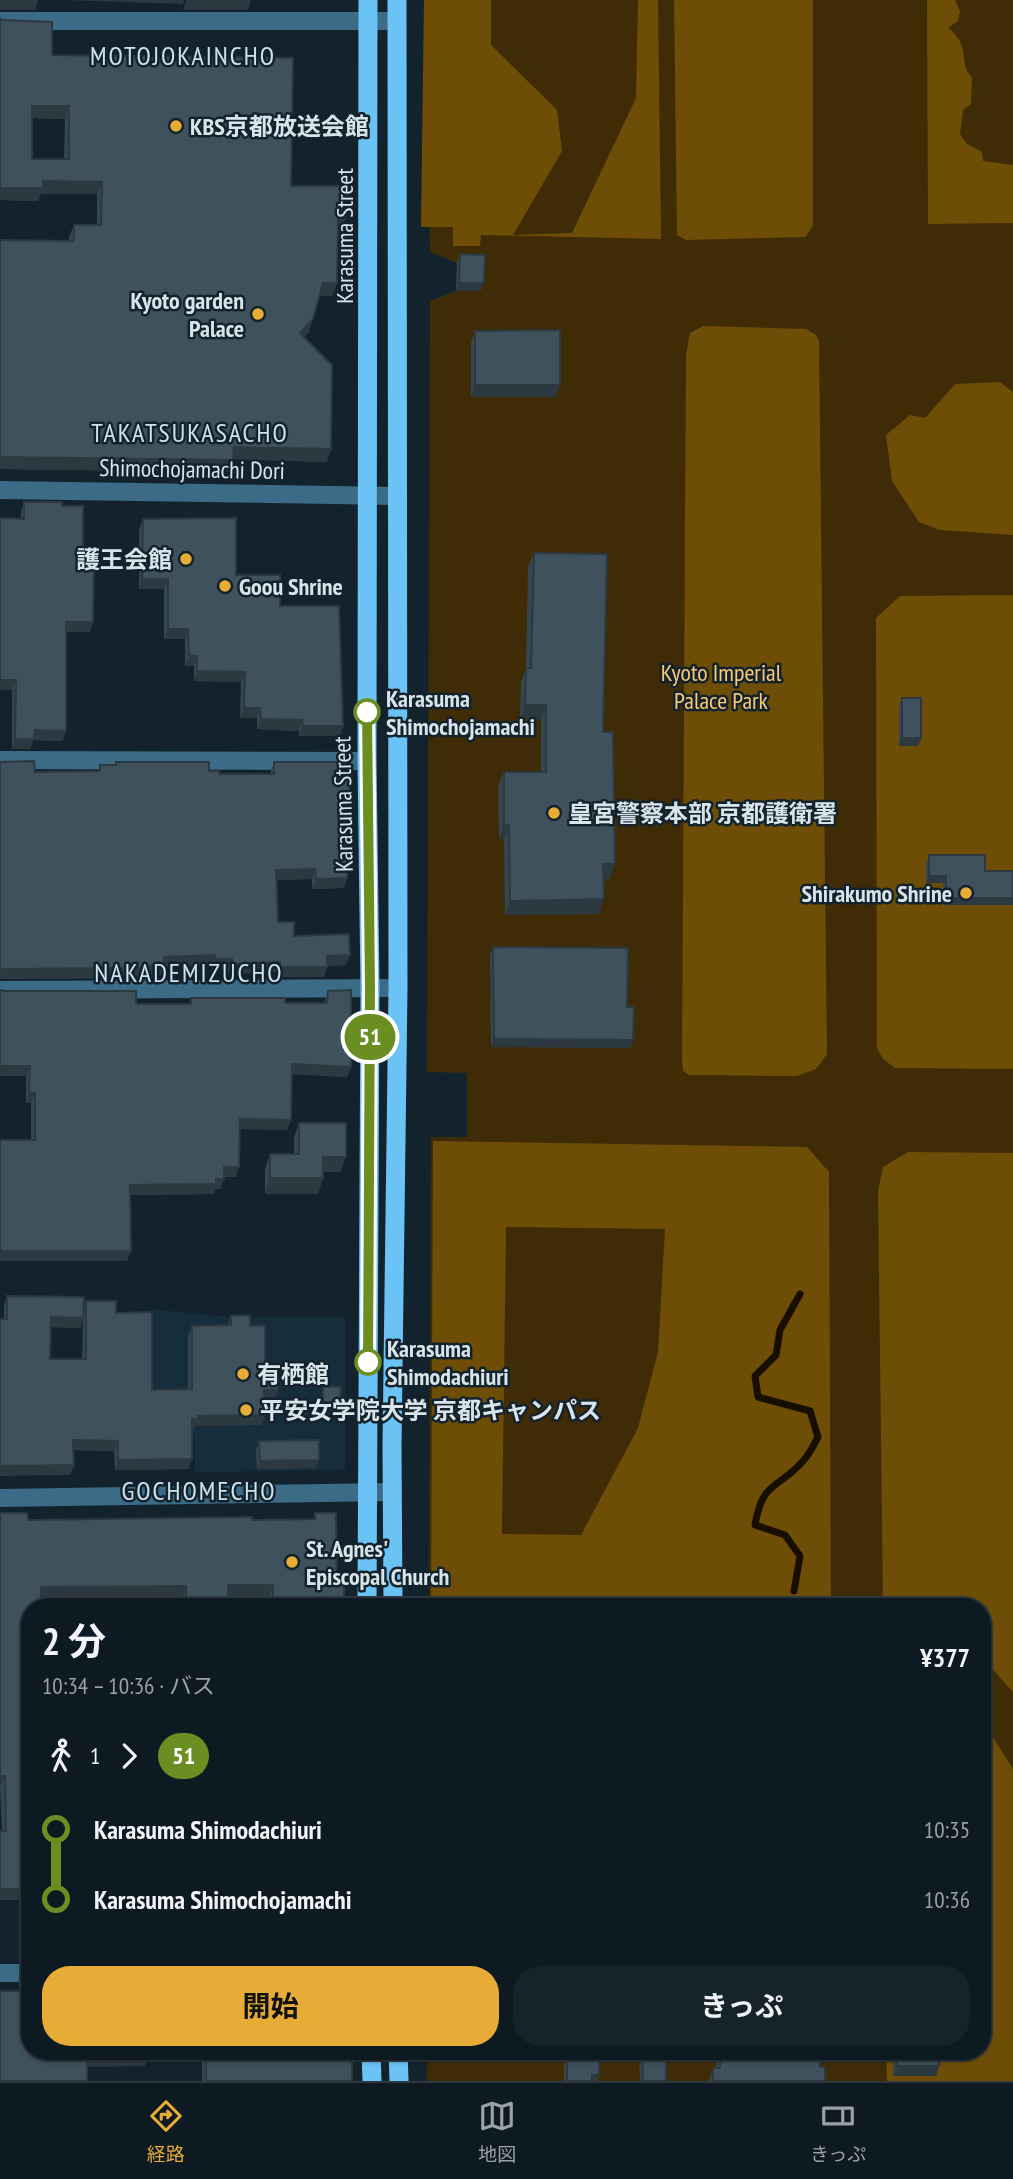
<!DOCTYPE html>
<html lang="ja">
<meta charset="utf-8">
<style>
:root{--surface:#0e1a22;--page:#17232a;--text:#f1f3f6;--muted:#9ba1a5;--line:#2e3840;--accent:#e6ac36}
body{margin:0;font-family:"PT Sans Narrow","Noto Sans JP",sans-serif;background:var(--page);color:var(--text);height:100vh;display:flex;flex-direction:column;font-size:26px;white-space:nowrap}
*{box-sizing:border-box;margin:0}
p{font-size:23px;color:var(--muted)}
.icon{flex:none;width:38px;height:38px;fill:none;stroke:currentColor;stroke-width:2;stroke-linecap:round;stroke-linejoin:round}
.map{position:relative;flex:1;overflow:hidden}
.panel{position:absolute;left:21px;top:1598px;width:970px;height:462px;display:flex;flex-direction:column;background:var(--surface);border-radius:28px;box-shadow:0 2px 5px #0004,0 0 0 2px var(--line)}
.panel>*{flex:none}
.badge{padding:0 14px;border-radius:23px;font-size:24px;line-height:46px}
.map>.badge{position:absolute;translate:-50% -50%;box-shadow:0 0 0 4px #fff}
.legs{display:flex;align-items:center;gap:10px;height:77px;padding:0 21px;font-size:23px}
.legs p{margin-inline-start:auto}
.overview{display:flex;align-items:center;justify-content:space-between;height:119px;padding:0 21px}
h1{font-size:38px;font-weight:700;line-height:52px}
.primary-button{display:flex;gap:14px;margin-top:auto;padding:14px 21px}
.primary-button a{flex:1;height:80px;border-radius:28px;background:var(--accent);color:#111;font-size:28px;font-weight:700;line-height:80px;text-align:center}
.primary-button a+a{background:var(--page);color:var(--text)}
ul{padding:0 21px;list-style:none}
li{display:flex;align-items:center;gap:24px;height:70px;font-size:26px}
li i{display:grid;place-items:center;width:10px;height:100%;margin:0 9px;background:currentColor}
li i::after{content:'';width:18px;height:18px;margin:-9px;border:5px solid;border-radius:50%;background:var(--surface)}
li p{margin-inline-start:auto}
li:first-child i{background:linear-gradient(#0000 50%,currentColor 0)}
li:last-child i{background:linear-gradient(currentColor 50%,#0000 0)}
.tabs{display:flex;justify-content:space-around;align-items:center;height:98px;border-top:2px solid var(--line);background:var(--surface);font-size:19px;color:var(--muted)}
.tabs a{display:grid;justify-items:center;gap:4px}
.tabs .selected{color:var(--accent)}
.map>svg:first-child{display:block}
</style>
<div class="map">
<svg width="1013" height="2081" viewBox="0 0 1013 2081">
<rect width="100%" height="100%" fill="#13232d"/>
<!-- built -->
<path fill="#162e3b" d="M151 1309 227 1317H345V1470L195 1472 194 1433H147L146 1387 153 1386Z"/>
<!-- green -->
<path fill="#3f2c07" d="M427 0H1013V2081H427V2051H982V1606H429L431 1137H467V1073L427 1072 430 301 456 291 457 263 430 252Z"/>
<!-- forest -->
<path fill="#6e4e07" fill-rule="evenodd" d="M424 0H491V45L557 110 562 151 513 235 572 233 636 98 638 0H658L661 239 481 235 480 246H453V227H421Z
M674 0H813V226L805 237 686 240 677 235Z
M927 0H955L960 11 958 21 948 28C972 46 958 65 972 77L971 104 963 110 960 134 967 144 982 152 983 161 1013 165V223L928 224Z
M703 326 806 329 816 335 819 341 827 1054 816 1069 797 1076 689 1075 683 1071 682 1059 686 355 690 333Z
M1000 382 1013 392V535L940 530 919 522 892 481 886 435 910 415 925 418 955 384Z
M1013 595V1069L895 1068 883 1059 877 1048 876 618 900 596Z
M433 1141 807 1147 829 1172 831 1606H431ZM506 1227 665 1229 658 1352 638 1428 581 1535 502 1534Z
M908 1152 1013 1153V1692L989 1665 982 1663V1606H883L878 1191 883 1167Z
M982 1720 1013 1769V2081H887L886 2051H982Z"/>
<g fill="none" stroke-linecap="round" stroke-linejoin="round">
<!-- stream -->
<path stroke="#180e00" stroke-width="7" d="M794 1591 800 1556 785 1535 755 1525C763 1479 778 1490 803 1461 809 1455 814 1445 818 1437L810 1411 758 1397 755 1376 776 1355 780 1330 800 1294"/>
<!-- minor -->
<path stroke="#3c6b87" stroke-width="18" d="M0 21H397
M0 760 367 761
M0 990 398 988
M0 1973H30"/>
<!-- tertiary -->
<path stroke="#3c6b87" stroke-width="18" d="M0 490 397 496
M0 1498 392 1492"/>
<!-- trunk -->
<path stroke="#6bc2f4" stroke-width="19" d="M367 1606 370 988 367 761 368 0
M393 1606 392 1446 398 988 397 0
M371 2051 372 2081
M398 2051 399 2081"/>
</g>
<!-- wall -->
<path fill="#36464f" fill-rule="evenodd" d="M52 55 291 186 345 219 340 231H337V283L332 296H319L309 332 304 337 327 462 234 459 229 472 0 469V240L69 241V237L74 225H97V194H41L38 201 0 200ZM32 118 65 119 64 159H32Z
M460 254 481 291H456L457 262Z
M475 331 556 397H471V343Z
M24 502 62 506 83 562 90 632H66L63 741 33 740 30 749H12V690L21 512Z
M143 519 236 575 280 606 343 726 340 736H299V731L257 729V718H240L241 682 194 681V666H185V639H164V589H139V530Z
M534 553 603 732 610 879H604L599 914 505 915 504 839H499L498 786 504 772H541V719H520L521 682 526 668 528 567Z
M902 698 921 738 918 746H899V706Z
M0 762 35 772 98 771 100 765H115L116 762 209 771 219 774H270L274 762 344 888 312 889V879L277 880 278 922 294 936 350 955 346 965 327 966 324 977H277V972L228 974V969H211V965L163 967 161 975 133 978 0 979Z
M929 855 985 871 1013 905H944L943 883H926V863Z
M493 947 633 1040 630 1048 491 1047 490 955Z
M4 991 136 1004H189L191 998 285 1003H324L328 991 351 1067 347 1077 292 1074 287 1130 240 1129 236 1177H224L220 1189H215L213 1194 130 1195 127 1261H0L31 1140V1103H26V1076Z
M299 1123 346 1157 340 1172H323V1178L318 1194H265V1169L270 1154H294V1138Z
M7 1296 84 1308 86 1301 116 1313 152 1390 188 1389V1336L192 1326 228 1325 231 1316 250 1326 265 1368 278 1390 274 1400H264L261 1425 195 1426 194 1429H192V1459L188 1469 115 1470 114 1451 73 1450 74 1465 70 1475 4 1319V1306ZM83 1320 82 1359H50V1327L80 1328Z
M323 1386 340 1407 339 1411H321L322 1390Z
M259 1441 316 1468 257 1469 256 1450Z
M0 1513 28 1520H313L315 1513 344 1606H269V1596H228V1606H182V1597L41 1598 30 1606V1897L29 1900H0L2 1831 0 1787Z
M202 2051H352V2081H202Z
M503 2051H600L599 2075 597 2081H564V2054H525L522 2062H503Z
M639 2051H666V2081H640Z
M716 2051H821L820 2067 825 2081H709L713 2068H716Z
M893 2051H939V2066L936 2076H893Z"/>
<!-- shaded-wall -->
<path fill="#2c3940" d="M0 0H38L35 10H0Z
M65 0H184L183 4Z
M186 0H251L248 10H183Z
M32 106H69L65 119 28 118Z
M43 181 102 182 97 194H41L38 201 0 200V188Z
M338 219H345L340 231H333Z
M323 283H337L332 296H318Z
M459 283H484L481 291H456Z
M313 319 309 332 295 345 300 333Z
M475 385H560L556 397H471Z
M234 447 331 449 327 462 230 459Z
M0 457 233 460 229 472 0 469Z
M142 579H168L164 589H139Z
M66 622H93L90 632H62Z
M168 629H188L185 639H164Z
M189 656H197L194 666H185Z
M197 671 245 672 241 682 194 681Z
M0 680H16L12 690H0Z
M525 705H546L541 719H520Z
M244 708H260L257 718H240Z
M261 719 302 720 299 731 257 729Z
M303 726H343L340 736H299Z
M35 730 66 731 63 741 33 740 30 749H12L15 739Z
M902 738H921L918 746H899Z
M504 825H509L504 839H499Z
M603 864H615L610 879H598Z
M315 869 312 879 273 880 276 870Z
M929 876H946L943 883H926Z
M347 878 344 888 312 889 316 879Z
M946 898H1013V905H944Z
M604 899 599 914 505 915 510 901Z
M215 955 211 965 163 967 161 975 133 978 0 979V971L4 969 164 957Z
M350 955 346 965 323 966 327 956Z
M215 959H232L228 969H211Z
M280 962 277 972 228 974 232 964Z
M280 967H327L324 977H277Z
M494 1039 633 1040 630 1048 491 1047Z
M292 1064 351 1067 347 1077 289 1074Z
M0 1066H30L26 1076H0Z
M29 1093H35L31 1103H26Z
M240 1119 291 1120 287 1130 237 1129Z
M323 1157H346L340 1172H318Z
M224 1167H239L236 1177H220Z
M270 1178H323L318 1194H265Z
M216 1179H224L220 1189H215L213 1194 127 1195 130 1185Z
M0 1251H131L127 1261H0Z
M51 1317 83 1318 80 1328 47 1327Z
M264 1390H278L274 1400H260Z
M323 1407H340L339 1411H321Z
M265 1415 261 1425 195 1426 194 1429H188L192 1419 198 1416Z
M73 1440 118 1441 114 1451 70 1450Z
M192 1459 188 1469 115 1470 118 1460Z
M319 1460 316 1468 257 1469 260 1461Z
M74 1465 70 1475 0 1476V1466Z
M228 1585H273L269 1596H224Z
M186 1586 182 1597 37 1598 41 1587Z
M0 1776H5L0 1787Z
M0 1889H30V1897L29 1900H0Z
M523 2051H566L564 2054H522Z
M87 2052H150L145 2066 81 2067Z
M506 2055H525L522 2062H503Z
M897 2066H939L936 2076H893Z
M592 2075H599L597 2081H589Z"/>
<!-- building -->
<path fill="#3f515c" stroke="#2c3940" stroke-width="2" fill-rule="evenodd" d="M0 19 4 20 52 22V55L293 58 291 186H345V219H338L337 283H323L313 319 300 333 332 365 331 449 234 447 233 460 0 457V240L74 241V225H101L102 182 43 181V188H0ZM32 106H69V159H32Z
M460 254 485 255 484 283H459Z
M560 330V385H475V331Z
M24 502H62V506H83V562H94L93 622H66V731L35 730 34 739H15L16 680H0V518L24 519Z
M236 518V575H280V606H339L343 726H303L302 720 261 719 260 708H244L245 672 197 671V656H189L188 629H168V579H142L143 519Z
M534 553 607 554 603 732H613L615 864H603L604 899 510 901 509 825H504V772H546V705H525L526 668H531Z
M902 698H921V738H902Z
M34 761 35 772 100 771V765H116V762H209V771H219V774H274V762H350L347 878 316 879 315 869 276 870 278 922H294V936L349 934 350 955 327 956V967H280V962L232 964V959H215V955L164 957V965L136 968 4 969 0 971V762Z
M929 855H985V871H1013V898H946V876H929Z
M493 947 628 948 627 1007H634L633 1040 494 1039Z
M0 990 4 991H136V1004H191V998H285V1003H327L328 991 351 990V1067L292 1064 291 1120 240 1119 239 1167H224V1179H216V1184L130 1185 131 1251H0V1140H35V1093H29L30 1066H0Z
M299 1123H346V1157H323V1178H270V1154H299Z
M7 1296 84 1297 83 1318 51 1317 50 1359H86V1301H116V1313L152 1312V1390L192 1389V1326L231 1325V1316L250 1315V1326L265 1325V1368H277L278 1390H264L265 1415 198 1416V1419H192V1459L118 1460V1441L73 1440 74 1465 0 1466V1319H7Z
M323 1386 341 1387 340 1407H323Z
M319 1440V1460L260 1461 259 1441Z
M0 1513H27L28 1520 252 1517V1520L315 1519V1513H336L337 1586 344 1585V1606H273V1585H228V1606H186V1586L41 1587V1606H30V1889H0V1831H6L5 1776H0Z
M0 1991H30V2051L150 2052H87V2081H0Z
M206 2051H352V2081H206Z
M506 2051H525V2055H506Z
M567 2051H600L599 2075H592V2081H567Z
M642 2051H666V2081H643Z
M720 2051H821L820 2067H825V2081H713V2068H720Z
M897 2051H939V2066H897Z"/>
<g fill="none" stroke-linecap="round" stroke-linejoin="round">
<defs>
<path id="line-1" d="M367 712 370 988 368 1362"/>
</defs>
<!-- line-1 casing -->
<use href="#line-1" stroke="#fff" stroke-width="16"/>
<!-- line-1 -->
<use href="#line-1" stroke="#6b8e23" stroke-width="10"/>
</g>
<!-- markers -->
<g fill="#e6ac36" stroke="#13232d" stroke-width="2.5">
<circle cx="176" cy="126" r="7"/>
<circle cx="258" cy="314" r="7"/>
<circle cx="186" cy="559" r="7"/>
<circle cx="225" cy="586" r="7"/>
<circle cx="554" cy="813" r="7"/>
<circle cx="966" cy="893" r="7"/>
<circle cx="243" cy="1374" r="7"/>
<circle cx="246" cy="1410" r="7"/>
<circle cx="292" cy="1562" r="7"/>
</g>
<g fill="#fff" stroke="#6b8e23" stroke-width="3.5">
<circle cx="367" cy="712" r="12"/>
<circle cx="368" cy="1362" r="12"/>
</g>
<g text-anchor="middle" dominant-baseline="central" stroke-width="5" stroke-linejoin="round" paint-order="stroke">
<!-- poi labels -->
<g font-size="24" font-weight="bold" fill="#d9e3ea" stroke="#13232d" text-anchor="start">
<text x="190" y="126">KBS京都放送会館</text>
<text x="244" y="300" text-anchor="end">Kyoto garden<tspan x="244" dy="28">Palace</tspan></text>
<text x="172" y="559" text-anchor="end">護王会館</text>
<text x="239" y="586">Goou Shrine</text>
<text x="568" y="813">皇宮警察本部 京都護衛署</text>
<text x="952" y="893" text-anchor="end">Shirakumo Shrine</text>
<text x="257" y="1374">有栖館</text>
<text x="260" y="1410">平安女学院大学 京都キャンパス</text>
<text x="306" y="1548">St. Agnes'<tspan x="306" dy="28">Episcopal Church</tspan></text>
</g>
<!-- street labels -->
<g font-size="24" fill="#d9e3ea" stroke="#13232d">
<text transform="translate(344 236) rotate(-90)">Karasuma Street</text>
<text transform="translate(192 469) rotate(1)">Shimochojamachi Dori</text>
<text transform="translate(343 804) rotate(-91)">Karasuma Street</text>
</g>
<!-- park labels -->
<g font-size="24" fill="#fbca73" stroke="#13232d">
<text x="721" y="672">Kyoto Imperial<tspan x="721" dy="28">Palace Park</tspan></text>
</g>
<!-- stop labels -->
<g font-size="24" font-weight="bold" fill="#d9e3ea" stroke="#13232d" text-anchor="start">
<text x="386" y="698">Karasuma<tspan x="386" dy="28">Shimochojamachi</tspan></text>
<text x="387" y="1348">Karasuma<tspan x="387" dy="28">Shimodachiuri</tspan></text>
</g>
<!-- neighbourhood labels -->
<g font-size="26" letter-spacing="2" fill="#cde1ef" stroke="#13232d">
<text x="183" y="55">MOTOJOKAINCHO</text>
<text x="190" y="432">TAKATSUKASACHO</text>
<text x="189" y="972">NAKADEMIZUCHO</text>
<text x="199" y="1490">GOCHOMECHO</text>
</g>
</g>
</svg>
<b class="badge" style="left:370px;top:1037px;background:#6b8e23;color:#fff">51</b>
<section class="panel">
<div class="overview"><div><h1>2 分</h1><p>10:34 – 10:36 · バス</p></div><b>¥377</b></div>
<div class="legs"><svg class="icon" aria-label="walk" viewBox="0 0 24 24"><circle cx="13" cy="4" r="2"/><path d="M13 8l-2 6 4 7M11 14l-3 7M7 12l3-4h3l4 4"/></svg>1<svg class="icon" aria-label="forward" viewBox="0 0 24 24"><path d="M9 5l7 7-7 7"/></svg><b class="badge" style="background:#6b8e23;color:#fff">51</b></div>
<ul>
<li><i style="color:#6b8e23"></i><b>Karasuma Shimodachiuri</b><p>10:35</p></li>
<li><i style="color:#6b8e23"></i><b>Karasuma Shimochojamachi</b><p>10:36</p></li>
</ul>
<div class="primary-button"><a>開始</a><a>きっぷ</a></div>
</section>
</div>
<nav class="tabs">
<a class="selected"><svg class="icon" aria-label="directions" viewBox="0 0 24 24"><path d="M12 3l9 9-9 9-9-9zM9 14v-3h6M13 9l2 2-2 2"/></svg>経路</a>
<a><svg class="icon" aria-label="map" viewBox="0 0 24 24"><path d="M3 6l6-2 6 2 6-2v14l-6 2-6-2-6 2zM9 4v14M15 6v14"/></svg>地図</a>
<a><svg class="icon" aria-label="tickets" viewBox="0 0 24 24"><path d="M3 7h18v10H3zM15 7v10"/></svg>きっぷ</a>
</nav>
